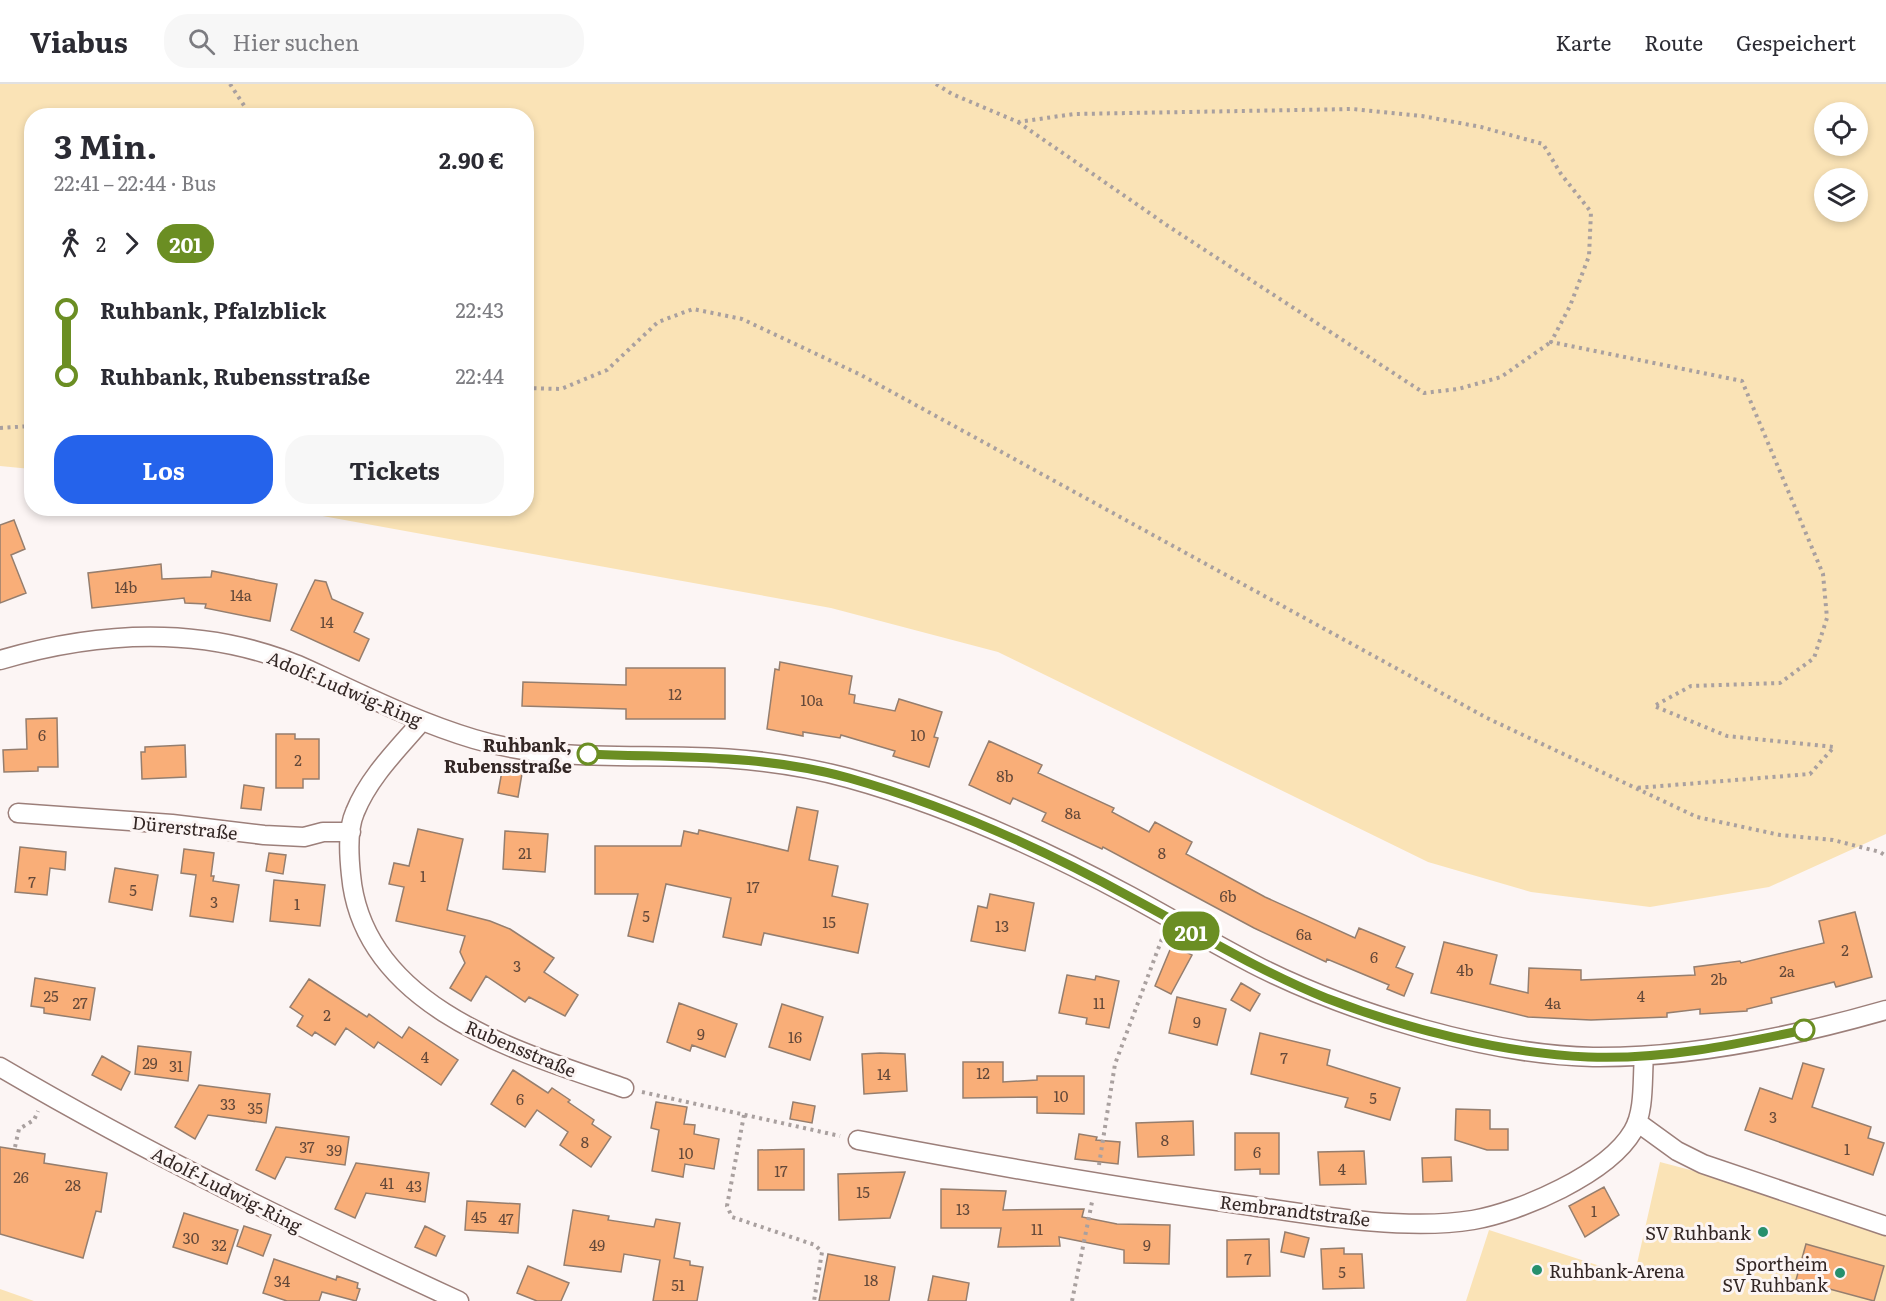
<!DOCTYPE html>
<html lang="de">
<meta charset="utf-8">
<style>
:root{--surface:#fff;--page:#f7f7f7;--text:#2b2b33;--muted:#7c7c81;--line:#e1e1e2;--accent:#2563eb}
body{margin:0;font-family:Literata,serif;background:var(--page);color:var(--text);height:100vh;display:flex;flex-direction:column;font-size:22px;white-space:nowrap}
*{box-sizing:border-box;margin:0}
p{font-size:20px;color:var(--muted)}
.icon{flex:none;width:33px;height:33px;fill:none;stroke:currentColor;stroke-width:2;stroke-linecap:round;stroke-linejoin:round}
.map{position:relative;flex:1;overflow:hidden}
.sheet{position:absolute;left:24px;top:24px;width:510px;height:408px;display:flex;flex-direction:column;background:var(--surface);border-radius:24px;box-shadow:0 3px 9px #0003}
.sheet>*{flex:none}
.badge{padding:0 12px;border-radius:20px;font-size:21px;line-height:39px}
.controls{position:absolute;left:1814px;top:18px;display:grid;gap:12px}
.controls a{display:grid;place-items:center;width:54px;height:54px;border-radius:50%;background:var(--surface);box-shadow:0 3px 9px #0003;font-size:30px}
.map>.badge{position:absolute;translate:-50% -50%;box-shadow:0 0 0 3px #fff}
.legs{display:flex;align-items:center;gap:9px;height:66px;padding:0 30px;font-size:20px}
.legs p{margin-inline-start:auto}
.overview{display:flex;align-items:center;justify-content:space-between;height:102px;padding:0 30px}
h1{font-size:33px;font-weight:700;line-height:45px}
.button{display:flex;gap:12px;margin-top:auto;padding:12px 30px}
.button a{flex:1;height:69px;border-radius:24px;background:var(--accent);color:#fff;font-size:24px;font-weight:700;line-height:69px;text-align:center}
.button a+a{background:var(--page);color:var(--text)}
ul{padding:0 30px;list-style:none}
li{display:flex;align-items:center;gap:21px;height:66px;font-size:22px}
li i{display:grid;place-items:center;width:9px;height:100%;margin:0 8px;background:currentColor}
li i::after{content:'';width:15px;height:15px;margin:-8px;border:4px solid;border-radius:50%;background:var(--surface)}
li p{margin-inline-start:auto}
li:first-child i{background:linear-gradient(#0000 50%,currentColor 0)}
li:last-child i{background:linear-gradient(currentColor 50%,#0000 0)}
header{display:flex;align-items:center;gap:36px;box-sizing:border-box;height:84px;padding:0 30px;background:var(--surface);border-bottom:2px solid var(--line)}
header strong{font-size:28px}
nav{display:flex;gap:33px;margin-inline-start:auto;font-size:21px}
.search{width:420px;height:54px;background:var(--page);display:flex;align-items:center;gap:15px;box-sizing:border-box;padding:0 21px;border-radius:24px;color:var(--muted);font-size:22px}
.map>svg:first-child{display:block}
</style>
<header>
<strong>Viabus</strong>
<div class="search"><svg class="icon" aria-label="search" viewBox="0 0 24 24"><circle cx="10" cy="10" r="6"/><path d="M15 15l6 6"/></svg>Hier suchen</div>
<nav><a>Karte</a><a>Route</a><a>Gespeichert</a></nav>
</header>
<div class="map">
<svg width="1886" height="1217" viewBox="0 0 1886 1217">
<rect width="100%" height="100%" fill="#fcf5f4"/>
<!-- green -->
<path fill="#fae3b6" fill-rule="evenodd" d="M0 0H1886V750L1769 803 1650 823 1531 808 1428 778 998 568 831 524 284 425 526 424V32H32L31 385 0 382ZM1857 28V62H1824V28ZM1857 94V128H1824V94Z
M1660 1078 1713 1092 1886 1149V1217H1466L1489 1146 1634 1193Z
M0 1205 34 1217H0Z"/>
<!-- building -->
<path fill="#f9ae78" stroke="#957e6e" stroke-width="1.5" d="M14 436 25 465 11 471 26 509 0 519V441Z
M161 480 162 495 211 493 212 487 277 500 270 537 205 524 206 520 185 519 184 514 92 524 88 489Z
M315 496 326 498 332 515 363 529 354 548 369 555 359 577 291 546Z
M780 578 852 592 849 610 855 611 854 619 895 627 899 615 942 628 934 653 938 654 929 683 893 672 895 667 841 651 840 654 803 648V652L767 645 775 585 779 586Z
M626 584H725V635H626V625L522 622 523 598 626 601Z
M57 634 58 683H38V687L4 688 3 666 27 665 26 635Z
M276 650H295V655H319V695H303V704H276Z
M989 657 1042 681 1038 689 1114 724 1112 728 1149 748 1155 738 1192 758 1186 770 1265 813 1355 854 1359 844 1405 863 1396 883 1413 890 1404 912 1387 905 1389 901 1327 875 1326 878 1254 844 1103 763 1102 765 1042 737 1046 729 1013 714 1010 720 969 701Z
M185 661 186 693 142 695 141 668H145V663Z
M502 687 522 690 518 713 498 709Z
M244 701 264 704 261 726 241 724Z
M797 723 818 727 809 776 838 782 832 812 868 820 858 869 764 849 761 861 723 853 731 814 666 800 653 858 628 852 638 810H595V762H681L684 747 698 750 699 746 788 767Z
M418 745 463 755 447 826 490 837 510 845 554 874 544 888 578 911 565 932 529 913 525 918 486 892 471 917 450 904 465 879 460 868 465 852 396 837 404 803 389 800 394 779 409 782Z
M505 747 548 750 545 788 503 785Z
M20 763 66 768 65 786 50 784 47 811 15 808Z
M184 765 214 769 211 792H214L213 797 239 801 233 838 190 832 196 791 181 789Z
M269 769 286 771 283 790 266 787Z
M115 784 158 791 152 826 109 818Z
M274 796 325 801 320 842 270 837Z
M990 810 1034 819 1025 867 971 857 978 822 987 824Z
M1855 828 1872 893 1836 903 1834 898 1771 914 1772 919 1747 925V927L1700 930V925L1667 929V933L1591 936 1528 933 1431 909 1444 858 1497 871 1490 900 1528 909 1529 884 1581 886V896L1695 891 1694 883 1740 877 1741 879 1824 859 1819 837Z
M1172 861 1192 871 1171 910 1155 902Z
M1067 891 1095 896 1096 892 1119 897 1109 944 1086 940 1087 934 1059 929Z
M35 894 95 904 90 936 44 929V924L31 922Z
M309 895 367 933 369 930 402 954 409 943 458 976 441 1001 378 958 374 964 346 944 335 961 315 948 312 952 297 942 303 932 290 923Z
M1241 899 1260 910 1250 927 1231 916Z
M1177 913 1226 925 1217 961 1169 949Z
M679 919 737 940 725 973 692 961 690 967 667 958Z
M782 920 823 933 810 976 769 963Z
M1260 949 1330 966 1327 981 1400 1004 1390 1036 1345 1023 1348 1014 1251 990Z
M138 962 191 968 188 997 135 990Z
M880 969 905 970 907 1007 864 1010 862 970Z
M102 972 130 988 121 1006 92 991Z
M963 978H1003V998L1037 996V992H1084V1030L1037 1029V1013L963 1014Z
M1803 979 1824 985 1812 1023 1871 1043 1868 1054 1884 1059 1873 1091 1745 1046 1760 1004 1792 1015Z
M513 986 548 1009 552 1004 570 1016 568 1018 594 1036 592 1040 611 1053 591 1083 560 1061 568 1048 537 1026 525 1043 491 1020Z
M199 1001 270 1010 266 1039 208 1031 195 1055 175 1043Z
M656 1018 687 1023 684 1040 695 1041 694 1050 719 1055 714 1085 685 1080 683 1093 652 1087 659 1046 651 1044Z
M793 1018 815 1022 812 1039 790 1035Z
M1456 1025 1490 1026V1045H1508V1066H1487L1455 1056Z
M1193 1037 1194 1071 1138 1073 1136 1039Z
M276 1043 349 1053 345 1081 286 1073 275 1095 256 1086Z
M1235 1049H1279V1090H1260V1085L1235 1086Z
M1079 1050 1097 1053 1096 1056 1120 1058 1118 1080 1075 1075Z
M0 1063 45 1070 44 1079 107 1089 101 1128 96 1127 83 1174 0 1150Z
M804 1065V1106H758V1066Z
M1364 1067 1366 1100 1320 1101 1318 1068Z
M1451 1073 1452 1097 1423 1098 1422 1074Z
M356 1079 429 1089 425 1118 366 1109 355 1134 335 1125Z
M905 1088 890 1134 839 1136 838 1090Z
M1604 1103 1619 1131 1585 1153 1569 1122Z
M941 1105 1006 1107 1003 1126 1084 1125 1082 1133 1117 1140 1170 1141 1169 1180 1124 1179V1166L1059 1153 1060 1162 998 1163 1001 1144H941Z
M467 1117 520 1120 518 1149 465 1146Z
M573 1126 609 1132 608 1136 654 1143 656 1135 680 1139 674 1174 690 1177V1181L703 1183 697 1217H653L660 1176 624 1170 621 1188 564 1181Z
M184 1129 238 1146 227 1180 173 1163Z
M244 1142 271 1151 263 1172 237 1162Z
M425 1142 445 1152 436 1172 415 1163Z
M1285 1148 1309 1154 1304 1173 1281 1168Z
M1269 1155 1270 1192 1227 1193V1156Z
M1806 1160 1884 1182 1874 1217 1796 1196Z
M1344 1164V1170H1362L1364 1204 1323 1205 1321 1165Z
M828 1170 895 1183 889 1217H819Z
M274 1175 336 1196 337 1192 358 1199 357 1204 360 1205 356 1217 322 1208 319 1217H287L263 1209Z
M528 1182 569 1199 561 1217H537L517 1209Z
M933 1192 969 1199 966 1217H928Z"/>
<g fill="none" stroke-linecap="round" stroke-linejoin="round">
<defs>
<path id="street" d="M0 576C92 549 190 542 282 575 301 581 319 591 337 599 382 620 427 641 474 655 543 676 619 671 691 673 744 674 796 680 848 694 946 721 1041 764 1130 812 1174 836 1216 861 1261 884 1354 930 1489 971 1593 973 1692 974 1792 953 1886 926
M422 637C398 665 369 693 355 728 347 746 349 772 351 791 363 923 518 968 624 1004
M18 729 172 740 264 751 304 753 323 748H351
M0 983C148 1070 303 1145 459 1217
M1637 1038 1677 1067 1703 1080 1886 1142
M858 1056C989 1081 1120 1104 1252 1122 1319 1132 1407 1147 1473 1136 1520 1128 1608 1090 1633 1047 1645 1027 1642 995 1644 972"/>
</defs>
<!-- street casing -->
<use href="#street" stroke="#9c7f7a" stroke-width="21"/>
<!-- path -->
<path stroke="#a9a09f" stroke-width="4" stroke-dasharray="3 4.5" stroke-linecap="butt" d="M230 0 251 32
M936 0 952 10 1018 38 1074 30 1353 25 1422 32 1481 43 1543 60 1561 90 1591 128 1589 172 1570 222 1551 258 1742 297 1823 490 1827 534 1814 574 1780 599 1691 602 1654 622 1727 652 1834 663 1810 690 1636 704
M1018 38 1168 142 1424 309 1458 305 1501 293 1551 258
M526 304 561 305 607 286 658 238 693 225 742 235 861 291 1487 634 1697 733 1780 751 1833 756 1880 768 1886 772
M0 344 32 342
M642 1008 840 1052
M744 1031 727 1122 732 1133 815 1161 822 1168 814 1217
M15 1063 19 1045 34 1036 38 1027
M1099 1081 1115 980 1163 852
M1072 1217 1092 1118"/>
<!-- street -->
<use href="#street" stroke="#fff" stroke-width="18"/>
</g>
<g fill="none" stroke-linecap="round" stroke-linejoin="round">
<defs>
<path id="line-1" d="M588 670C676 674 764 670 849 694 948 722 1043 765 1132 814 1196 848 1259 887 1326 914 1405 945 1503 969 1588 973 1661 976 1733 961 1804 946"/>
</defs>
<!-- line-1 casing -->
<use href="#line-1" stroke="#fff" stroke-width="14"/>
<!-- line-1 -->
<use href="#line-1" stroke="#6b8e23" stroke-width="9"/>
</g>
<!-- markers -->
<g fill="#fff" stroke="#6b8e23" stroke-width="3">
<circle cx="588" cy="670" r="10"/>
<circle cx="1804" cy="946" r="10"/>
</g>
<g fill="#27906d" stroke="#fcf5f4" stroke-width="2">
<circle cx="1763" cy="1148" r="6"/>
<circle cx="1537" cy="1186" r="6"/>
<circle cx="1840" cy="1189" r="6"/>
</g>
<g text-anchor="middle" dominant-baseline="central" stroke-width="6" stroke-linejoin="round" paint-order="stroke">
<!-- number labels -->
<g font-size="15" fill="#64493a">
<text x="126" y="502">14b</text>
<text x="241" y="510">14a</text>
<text x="327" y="537">14</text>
<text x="675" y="609">12</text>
<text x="812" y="615">10a</text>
<text x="42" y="650">6</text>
<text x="918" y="650">10</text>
<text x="298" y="675">2</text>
<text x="1005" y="691">8b</text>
<text x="1073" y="728">8a</text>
<text x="525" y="768">21</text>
<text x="1162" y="768">8</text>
<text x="423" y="791">1</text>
<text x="32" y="797">7</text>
<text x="753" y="802">17</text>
<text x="133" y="805">5</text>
<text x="1228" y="811">6b</text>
<text x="214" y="817">3</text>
<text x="297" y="819">1</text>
<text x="646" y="831">5</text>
<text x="829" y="837">15</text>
<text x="1002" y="841">13</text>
<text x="1304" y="849">6a</text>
<text x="1845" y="865">2</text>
<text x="1374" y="872">6</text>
<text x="517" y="881">3</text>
<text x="1465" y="885">4b</text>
<text x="1787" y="886">2a</text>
<text x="1719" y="894">2b</text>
<text x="51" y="911">25</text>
<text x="1641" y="911">4</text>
<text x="80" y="918">27</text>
<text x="1099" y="918">11</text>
<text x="1553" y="918">4a</text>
<text x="327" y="930">2</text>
<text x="1197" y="937">9</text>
<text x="701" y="949">9</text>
<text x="795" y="952">16</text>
<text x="425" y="972">4</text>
<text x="1284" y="973">7</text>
<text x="150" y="978">29</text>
<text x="176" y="981">31</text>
<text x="983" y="988">12</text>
<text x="884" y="989">14</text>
<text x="1061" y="1011">10</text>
<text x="1373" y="1013">5</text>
<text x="520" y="1014">6</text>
<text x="228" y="1019">33</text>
<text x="255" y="1023">35</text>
<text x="1773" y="1032">3</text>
<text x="1165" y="1055">8</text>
<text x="585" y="1057">8</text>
<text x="307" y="1062">37</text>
<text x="1847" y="1064">1</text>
<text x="334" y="1065">39</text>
<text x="1257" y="1067">6</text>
<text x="686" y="1068">10</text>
<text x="1342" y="1084">4</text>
<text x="781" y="1086">17</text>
<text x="21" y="1092">26</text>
<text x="387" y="1098">41</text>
<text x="73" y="1100">28</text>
<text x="414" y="1101">43</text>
<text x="863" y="1107">15</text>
<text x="963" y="1124">13</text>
<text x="1594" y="1126">1</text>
<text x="479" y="1132">45</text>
<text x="506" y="1134">47</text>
<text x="1037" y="1144">11</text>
<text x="191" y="1153">30</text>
<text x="219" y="1160">32</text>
<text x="597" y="1160">49</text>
<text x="1147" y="1160">9</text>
<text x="1248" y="1174">7</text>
<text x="1342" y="1187">5</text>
<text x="871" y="1195">18</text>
<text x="282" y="1196">34</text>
<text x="678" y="1200">51</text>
</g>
<!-- street labels -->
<g font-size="18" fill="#332725" stroke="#fcf5f4">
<text transform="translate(345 604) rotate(23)">Adolf-Ludwig-Ring</text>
<text transform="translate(185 743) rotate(6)">Dürerstraße</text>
<text transform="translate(521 964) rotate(23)">Rubensstraße</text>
<text transform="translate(227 1105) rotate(27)">Adolf-Ludwig-Ring</text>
<text transform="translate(1295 1126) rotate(7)">Rembrandtstraße</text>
</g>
<!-- stop labels -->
<g font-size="18" font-weight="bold" fill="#332725" stroke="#fcf5f4" text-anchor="end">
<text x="572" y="660">Ruhbank,<tspan x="572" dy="21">Rubensstraße</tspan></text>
</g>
<!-- poi labels -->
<g font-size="18" fill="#332725" stroke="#fcf5f4" text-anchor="end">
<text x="1751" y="1148">SV Ruhbank</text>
<text x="1828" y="1179">Sportheim<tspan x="1828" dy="21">SV Ruhbank</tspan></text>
<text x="1549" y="1186" text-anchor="start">Ruhbank-Arena</text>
</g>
</g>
</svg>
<div class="controls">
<a><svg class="icon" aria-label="locate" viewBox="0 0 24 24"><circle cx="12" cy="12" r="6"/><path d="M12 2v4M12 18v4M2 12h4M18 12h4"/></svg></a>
<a><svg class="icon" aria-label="layers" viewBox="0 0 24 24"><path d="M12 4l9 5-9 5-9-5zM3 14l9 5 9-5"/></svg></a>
</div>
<b class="badge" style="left:1191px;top:847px;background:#6b8e23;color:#fff">201</b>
<section class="sheet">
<div class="overview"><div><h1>3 Min.</h1><p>22:41 – 22:44 · Bus</p></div><b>2.90 €</b></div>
<div class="legs"><svg class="icon" aria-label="walk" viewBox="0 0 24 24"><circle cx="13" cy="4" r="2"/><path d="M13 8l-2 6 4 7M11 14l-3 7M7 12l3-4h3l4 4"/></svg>2<svg class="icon" aria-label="forward" viewBox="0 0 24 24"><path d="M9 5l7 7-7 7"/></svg><b class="badge" style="background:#6b8e23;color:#fff">201</b></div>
<ul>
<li><i style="color:#6b8e23"></i><b>Ruhbank, Pfalzblick</b><p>22:43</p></li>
<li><i style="color:#6b8e23"></i><b>Ruhbank, Rubensstraße</b><p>22:44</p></li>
</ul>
<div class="button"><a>Los</a><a>Tickets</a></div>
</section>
</div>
